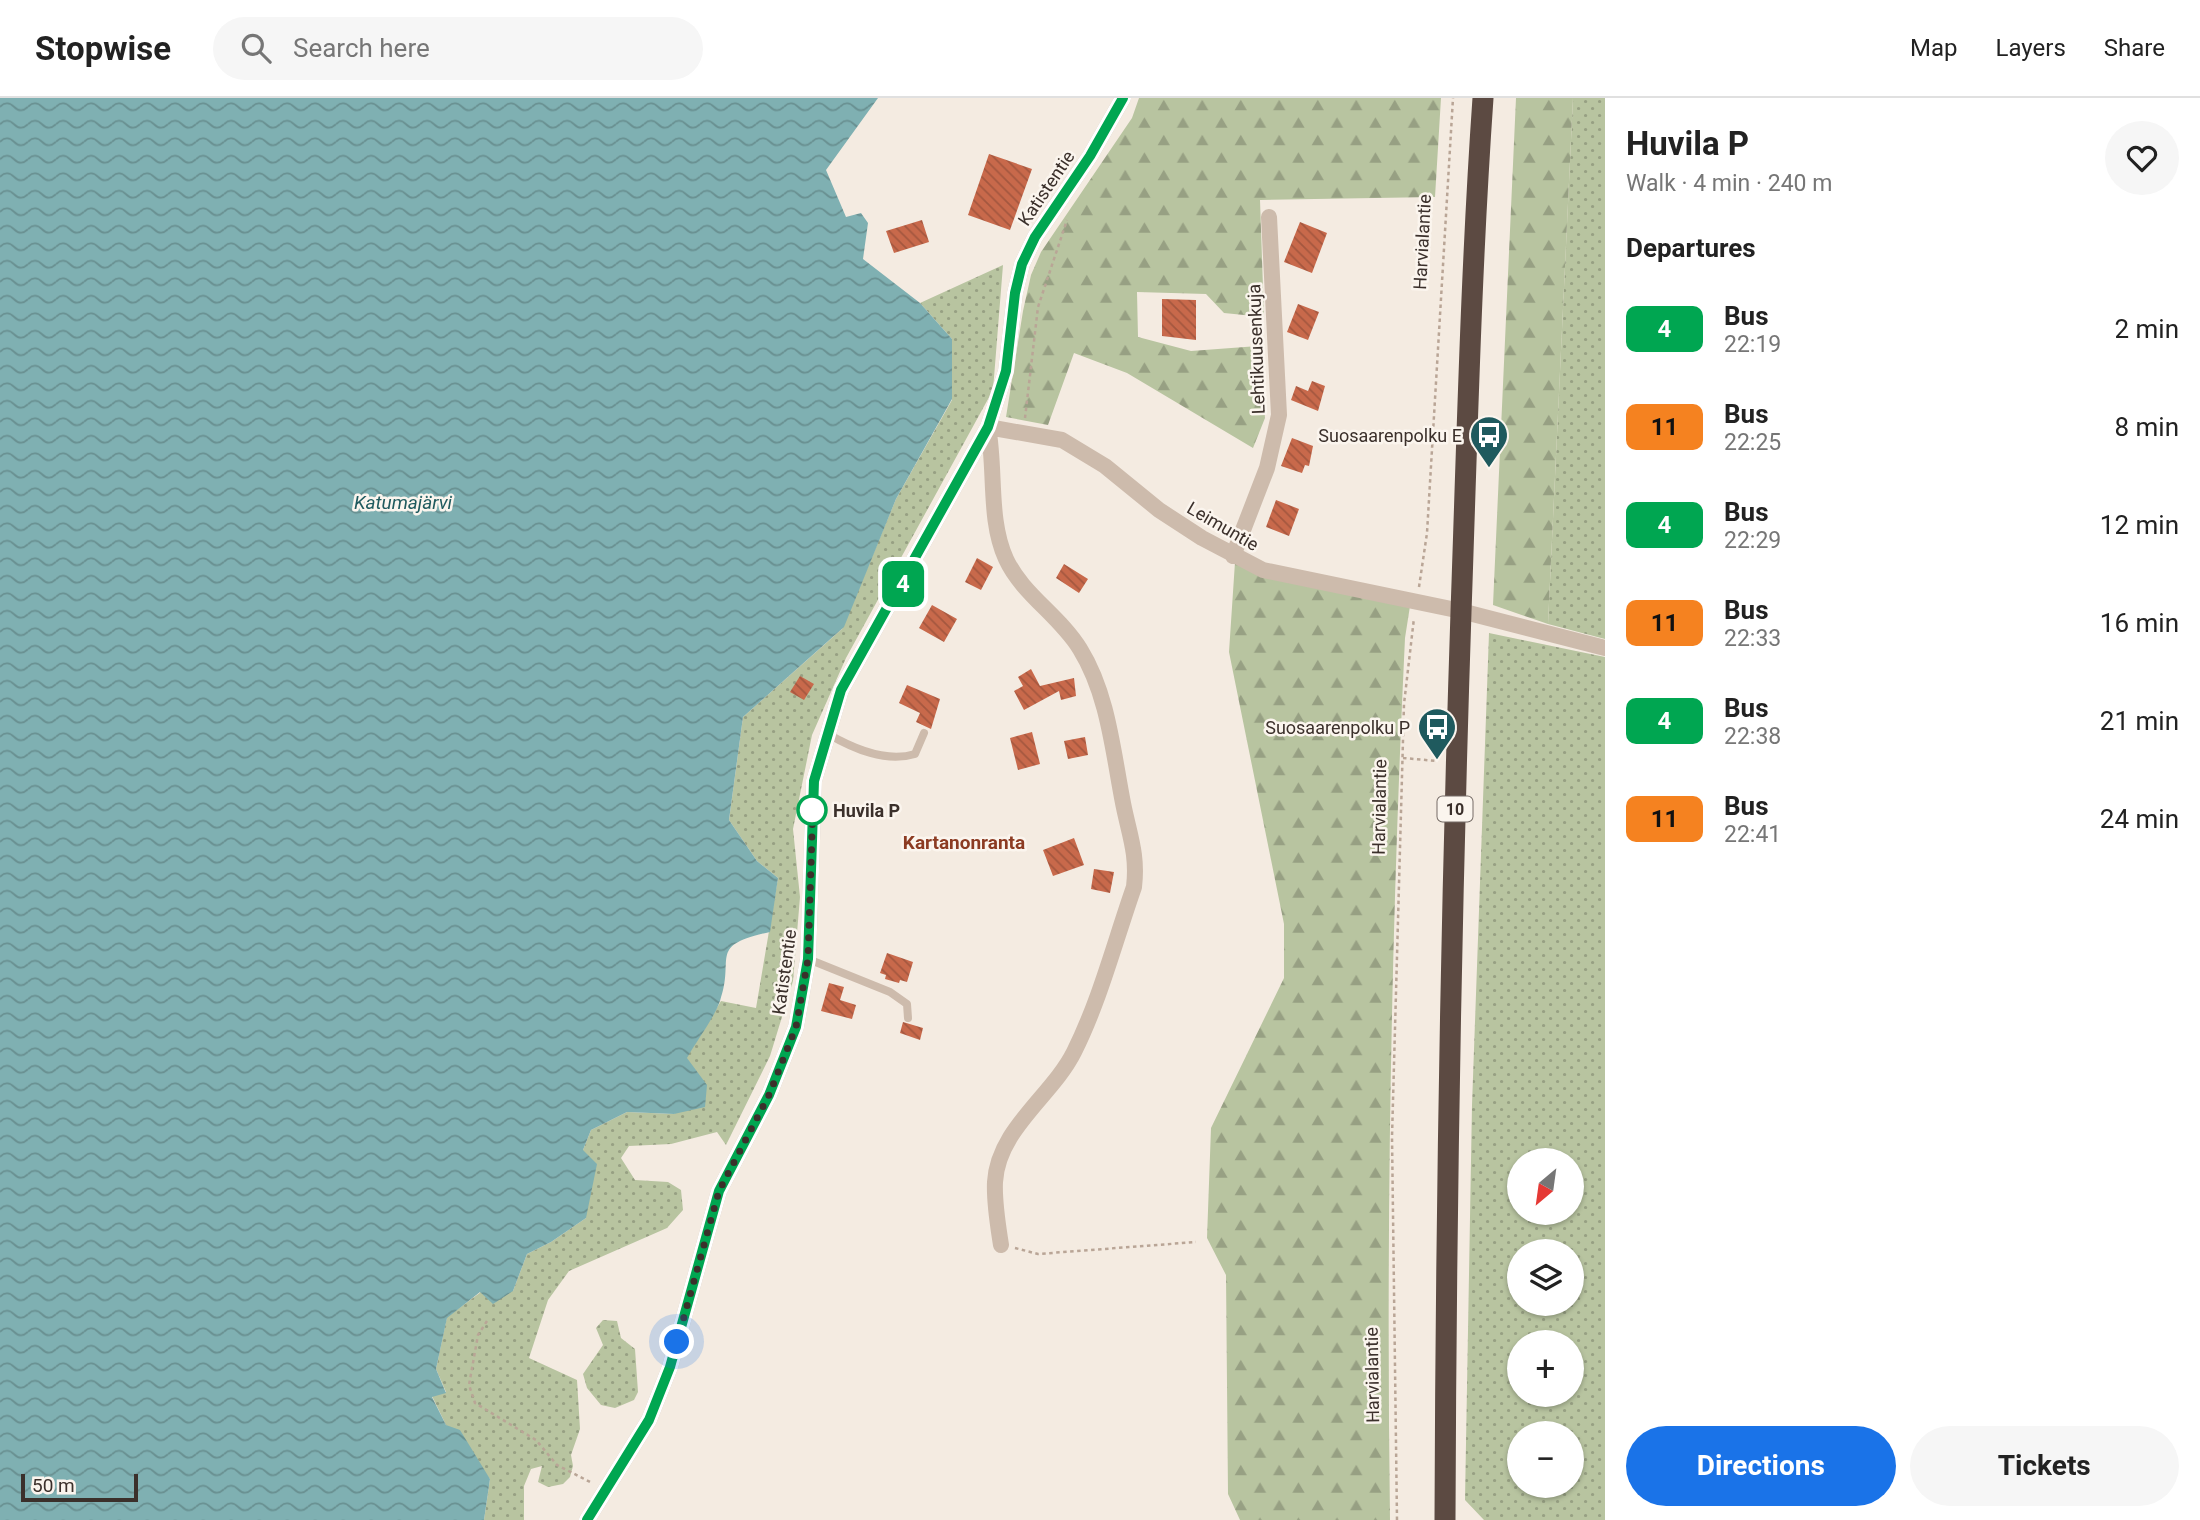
<!DOCTYPE html>
<meta charset="utf-8">
<style>
:root{--surface:#fff;--page:#f6f6f6;--text:#222;--muted:#767676;--line:#e0e0e0;--accent:#1a73e8}
body{margin:0;font-family:Roboto,sans-serif;background:var(--page);color:var(--text);height:100vh;display:flex;flex-direction:column;font-size:26px;white-space:nowrap}
*{box-sizing:border-box;margin:0}
p{font-size:23px;color:var(--muted)}
.icon{flex:none;width:38px;height:38px;fill:none;stroke:currentColor;stroke-width:2;stroke-linecap:round;stroke-linejoin:round}
.map{position:relative;flex:1;overflow:hidden}
.side{display:flex;flex-direction:column;background:var(--surface);width:595px}
.side>*{flex:none}
.badge{padding:0 14px;border-radius:10px;font-size:24px;line-height:46px}
.needle{width:46px;rotate:209deg}
.controls{position:absolute;left:1507px;top:1050px;display:grid;gap:14px}
.controls a{display:grid;place-items:center;width:77px;height:77px;border-radius:50%;background:var(--surface);box-shadow:0 2px 5px #0004;font-size:35px}
.scale{position:absolute;left:21px;bottom:18px;width:117px;box-sizing:border-box;padding-left:7px;border:4px solid #3b302b;border-top:0;font-size:19px;line-height:24px;white-space:nowrap;color:#3b302b;-webkit-text-stroke:5px #fbf5ee;paint-order:stroke}
.you{position:absolute;width:35px;height:35px;margin:-18px;border:5px solid #fff;border-radius:50%;background:#1a73e8;box-shadow:0 0 0 10px #1a73e833}
.map>.badge{position:absolute;translate:-50% -50%;box-shadow:0 0 0 4px #fff}
h2{padding:0 21px;font-size:26px;line-height:63px}
.round{display:grid;place-items:center;flex:none;width:74px;height:74px;border-radius:37px;background:var(--page)}
.summary{display:flex;align-items:center;justify-content:space-between;height:119px;padding:0 21px}
h1{font-size:33px;font-weight:700;line-height:52px}
.button{display:flex;gap:14px;margin-top:auto;padding:14px 21px}
.button a{flex:1;height:80px;border-radius:42px;background:var(--accent);color:#fff;font-size:28px;font-weight:700;line-height:80px;text-align:center}
.button a+a{background:var(--page);color:var(--text)}
ul{padding:0;list-style:none}
li{display:flex;align-items:center;gap:21px;height:98px;padding:0 21px}
li div{flex:1}
li b{display:block;font-size:26px}
li em{font-style:normal}
li .badge{min-width:77px;font-weight:700;text-align:center}
header{display:flex;align-items:center;gap:42px;box-sizing:border-box;height:98px;padding:0 35px;background:var(--surface);border-bottom:2px solid var(--line)}
header strong{font-size:33px}
nav{display:flex;gap:38px;margin-inline-start:auto;font-size:24px}
.search{width:490px;height:63px;background:var(--page);display:flex;align-items:center;gap:18px;box-sizing:border-box;padding:0 24px;border-radius:38px;color:var(--muted);font-size:26px}
main{display:flex;flex:1;min-height:0}
.map>svg:first-child{display:block}
</style>
<header>
<strong>Stopwise</strong>
<div class="search"><svg class="icon" aria-label="search" viewBox="0 0 24 24"><circle cx="10" cy="10" r="6"/><path d="M15 15l6 6"/></svg>Search here</div>
<nav><a>Map</a><a>Layers</a><a>Share</a></nav>
</header>
<main>
<div class="map">
<svg width="1605" height="1422" viewBox="0 0 1605 1422">
<defs>
<pattern id="grass-dots" width="8" height="8" patternUnits="userSpaceOnUse" patternTransform="scale(1.75)"><rect width="8" height="8" fill="#b8c4a0"/><path d="M2 2h.1M6 6h.1" fill="none" stroke="#97a083" stroke-width="1.8" stroke-linecap="round"/></pattern>
<pattern id="forest-firs" width="22" height="20" patternUnits="userSpaceOnUse" patternTransform="scale(1.75)"><rect width="22" height="20" fill="#b8c4a0"/><path d="M5 1l3.5 6h-7zM16 11l3.5 6h-7z" fill="#97a083"/></pattern>
<pattern id="water-waves" width="16" height="10" patternUnits="userSpaceOnUse" patternTransform="scale(1.75)"><rect width="16" height="10" fill="#7fb0b2"/><path d="M0 5q4-4 8 0t8 0" fill="none" stroke="#699091"/></pattern>
<pattern id="building-back-hatch" width="6" height="6" patternUnits="userSpaceOnUse" patternTransform="scale(1.75)"><rect width="6" height="6" fill="#c8694b"/><path d="M-1 5l2 2M0 0l6 6M5-1l2 2" fill="none" stroke="#a4573f"/></pattern>
</defs>
<rect width="100%" height="100%" fill="#f4ebe1"/>
<!-- grass -->
<path fill="url(#grass-dots)" fill-rule="evenodd" d="M1573 0H1605V541L1548 526Z
M1003 167 993 292 846 560 812 637 793 731 800 799 793 883 770 958 726 1047 717 1034 671 1046 629 1048 621 1060 635 1082 668 1084 681 1092 683 1112 667 1130 569 1173 548 1202 529 1260 577 1282 580 1331 571 1357 573 1368 570 1379 563 1386 548 1389 538 1384 542 1368 531 1371 524 1388V1422H484L490 1381 446 1327 432 1298 446 1294 436 1271 447 1219 481 1194 513 1193 527 1156 551 1144 586 1120 583 1052 591 1032 627 1014 674 1016 706 987 686 960 721 903 756 910 778 780 757 763 729 722 743 619 842 531 896 401 952 302V241L920 205Z
M1489 535 1605 559V1422H1484L1465 1402 1472 1007ZM1572 1062V1115H1519V1062ZM1572 1153V1206H1519V1153ZM1519 1244H1572V1297H1519ZM1519 1335H1572V1388H1519Z
M603 1222 617 1223 621 1240 635 1251 638 1294 634 1302 615 1310 601 1307 587 1290 583 1276 603 1247 596 1230Z"/>
<!-- forest -->
<path fill="url(#forest-firs)" d="M1139 0H1441L1435 99 1260 102 1264 219 1224 215 1206 196 1137 194 1138 239 1191 253 1258 248 1265 320 1253 350 1127 275 1074 255 1048 327 1006 319 1023 213 1031 177 1041 154 1132 20Z
M1516 0H1573L1548 526 1493 507Z
M1235 464 1410 508 1405 540C1391 834 1386 1128 1390 1422H1240L1228 1396 1226 1177 1207 1140 1211 1030 1284 880V826L1229 554Z"/>
<!-- water -->
<path fill="url(#water-waves)" d="M0 0H878L826 72 846 119 861 115 868 125 863 161 920 205 952 241V301L896 401 844 529 743 619 729 722 757 763 778 780 770 834C706 848 736 859 720 903 713 922 697 942 687 960L707 987 705 1009 674 1016 627 1014 591 1032 583 1052 597 1066 586 1120 551 1144 527 1156 513 1193 493 1206 480 1194 447 1220 436 1271 446 1295 432 1299 446 1327 460 1332 490 1381 484 1422H0Z"/>
<!-- building -->
<path fill="url(#building-back-hatch)" d="M989 56 1032 71 1010 132 968 117Z
M922 122 929 144 894 155 886 133Z
M1300 124 1327 135 1312 175 1284 164Z
M1162 201 1196 202V242L1162 238Z
M1298 206 1319 214 1308 242 1287 234Z
M1312 283 1325 288 1318 313 1291 302 1296 288 1308 293Z
M1292 340 1313 348 1309 368 1305 367 1302 375 1281 368Z
M1276 402 1299 411 1289 438 1266 429Z
M977 460 993 469 981 492 965 484Z
M1064 466 1088 481 1079 495 1056 480Z
M932 507 957 521 944 544 919 530Z
M1031 571 1040 588 1074 580 1076 598 1061 602 1059 593 1024 612 1014 593 1023 588 1018 579Z
M800 578 814 586 804 602 790 594Z
M907 587 940 601 931 631 916 624 920 615 899 605Z
M1032 634 1040 666 1018 672 1010 640Z
M1085 639 1088 657 1068 661 1064 643Z
M1074 740 1084 767 1053 778 1043 752Z
M1094 771 1114 774 1110 795 1091 791Z
M887 855 913 864 907 884 900 882 899 885 885 881 886 877 880 875Z
M829 885 844 889 840 902 856 907 852 921 821 913Z
M903 924 923 930 920 942 900 935Z"/>
<g fill="none" stroke-linecap="round" stroke-linejoin="round">
<!-- path -->
<path stroke="#b9a596" stroke-width="2.5" stroke-dasharray="3.5 3.5" stroke-linecap="butt" d="M1025 320 1038 209 1067 122
M1419 489 1427 435 1453 0
M1403 660 1437 663
M1015 1150 1038 1156 1196 1144
M487 1223 478 1237 469 1287 475 1305 536 1342 557 1367 592 1385
M1397 1422 1392 1039 1404 606 1414 520"/>
<!-- lane -->
<path stroke="#cdbbac" stroke-width="8" d="M828 636C854 651 886 665 915 656L924 635
M808 861 890 894 907 906 908 920"/>
<!-- street -->
<path stroke="#cdbbac" stroke-width="16" d="M1233 458 1267 370 1279 317 1269 119
M1001 1147C998 1127 994 1105 995 1084 998 1031 1052 998 1074 954 1100 902 1115 843 1134 789 1138 756 1129 736 1123 705 1113 654 1108 596 1080 551 1060 518 1022 496 1006 461 988 422 996 372 988 329L1062 342 1105 368 1159 412 1202 440 1263 472 1461 513 1605 550
M587 1422 649 1322 670 1269 719 1093 769 997 796 929 808 861 814 683 841 592 988 329 1006 273 1015 195 1022 166 1035 139 1090 58 1123 0"/>
<!-- highway -->
<path stroke="#5c4a42" stroke-width="21" d="M1445 1422C1446 1119 1451 817 1461 514 1467 343 1471 171 1483 0"/>
</g>
<g fill="none" stroke-linecap="round" stroke-linejoin="round">
<defs>
<path id="line" d="M587 1422 649 1322 670 1269 719 1093 769 997 796 929 808 861 814 683 841 592 988 329 1006 273 1015 195 1022 166 1035 139 1090 58 1123 0"/>
</defs>
<!-- line casing -->
<use href="#line" stroke="#fff" stroke-width="16"/>
<!-- line -->
<use href="#line" stroke="#00a651" stroke-width="10"/>
<!-- walk -->
<path stroke="#3b302b" stroke-width="7" stroke-dasharray="0 12.6" d="M677 1244 719 1093 769 997 796 929 808 861 813 705 812 712"/>
</g>
<!-- icons -->
<defs>
<symbol id="bus-pin" viewBox="-11 -11 22 30"><path d="M0 17L-7.5 6A9.5 9.5 0 1 1 7.5 6Z" fill="#1f5a5e" stroke="#fbf5ee"/><path d="M-5-6H5V4H4V6H2V4H-2V6H-4V4H-5ZM-3.5-4V0h7V-4ZM-3.5 1.2v1.5H-2V1.2ZM2 1.2v1.5H3.5V1.2Z" fill="#fff"/></symbol>
</defs>
<g fill-rule="evenodd">
<use href="#bus-pin" x="1467" y="315" width="44" height="60"/>
<use href="#bus-pin" x="1415" y="607" width="44" height="60"/>
</g>
<!-- markers -->
<circle fill="#fff" stroke="#00a651" stroke-width="3.5" cx="812" cy="712" r="14"/>
<g text-anchor="middle" dominant-baseline="central" stroke-width="5" stroke-linejoin="round" paint-order="stroke">
<!-- shield labels -->
<rect fill="#fbf5ee" stroke="#756b66" stroke-width="2" x="1437.5" y="698.5" width="35" height="25" rx="5"/>
<g font-size="16" font-weight="bold" fill="#3b302b">
<text x="1455" y="711">10</text>
</g>
<!-- street labels -->
<g font-size="18" fill="#3b302b" stroke="#fbf5ee">
<text transform="translate(1046 90) rotate(-56)">Katistentie</text>
<text transform="translate(1422 144) rotate(-87)">Harvialantie</text>
<text transform="translate(1256 251) rotate(-92)">Lehtikuusenkuja</text>
<text transform="translate(1223 428) rotate(30)">Leimuntie</text>
<text transform="translate(1379 709) rotate(-89)">Harvialantie</text>
<text transform="translate(784 874) rotate(-82)">Katistentie</text>
<text transform="translate(1372 1277) rotate(-91)">Harvialantie</text>
</g>
<!-- poi labels -->
<g font-size="18" fill="#3b302b" stroke="#fbf5ee" text-anchor="end">
<text x="1462" y="337">Suosaarenpolku E</text>
<text x="1410" y="629">Suosaarenpolku P</text>
</g>
<!-- stop labels -->
<g font-size="18" font-weight="bold" fill="#3b302b" stroke="#fbf5ee" text-anchor="start">
<text x="833" y="712">Huvila P</text>
</g>
<!-- water labels -->
<g font-size="19" font-style="italic" fill="#1f5a5e" stroke="#fbf5ee">
<text x="403" y="404">Katumajärvi</text>
</g>
<!-- neighbourhood labels -->
<g font-size="19" font-weight="bold" fill="#8c3b22" stroke="#fbf5ee">
<text x="964" y="744">Kartanonranta</text>
</g>
</g>
</svg>
<div class="controls">
<a><svg class="needle" viewBox="-14 -14 28 28"><path d="M0-13l5 13h-10z" fill="#e53935"/><path d="M0 13l5-13h-10z" fill="#767676"/></svg></a>
<a><svg class="icon" aria-label="layers" viewBox="0 0 24 24"><path d="M12 4l9 5-9 5-9-5zM3 14l9 5 9-5"/></svg></a>
<a>+</a>
<a>−</a>
</div>
<div class="scale">50 m</div>
<div class="you" style="left:677px;top:1244px"></div>
<b class="badge" style="left:903px;top:486px;background:#00a651;color:#fff">4</b>
</div>
<section class="side">
<div class="summary"><div><h1>Huvila P</h1><p>Walk · 4 min · 240 m</p></div><a class="round"><svg class="icon" aria-label="heart" viewBox="0 0 24 24"><path d="M12 20l-8-8c-3-5 5-10 8-4 3-6 11-1 8 4z"/></svg></a></div>
<h2>Departures</h2>
<ul>
<li><span class="badge" style="background:#00a651;color:#fff">4</span><div><b>Bus</b><p>22:19</p></div><em>2 min</em></li>
<li><span class="badge" style="background:#f58220;color:#111">11</span><div><b>Bus</b><p>22:25</p></div><em>8 min</em></li>
<li><span class="badge" style="background:#00a651;color:#fff">4</span><div><b>Bus</b><p>22:29</p></div><em>12 min</em></li>
<li><span class="badge" style="background:#f58220;color:#111">11</span><div><b>Bus</b><p>22:33</p></div><em>16 min</em></li>
<li><span class="badge" style="background:#00a651;color:#fff">4</span><div><b>Bus</b><p>22:38</p></div><em>21 min</em></li>
<li><span class="badge" style="background:#f58220;color:#111">11</span><div><b>Bus</b><p>22:41</p></div><em>24 min</em></li>
</ul>
<div class="button"><a>Directions</a><a>Tickets</a></div>
</section>
</main>
